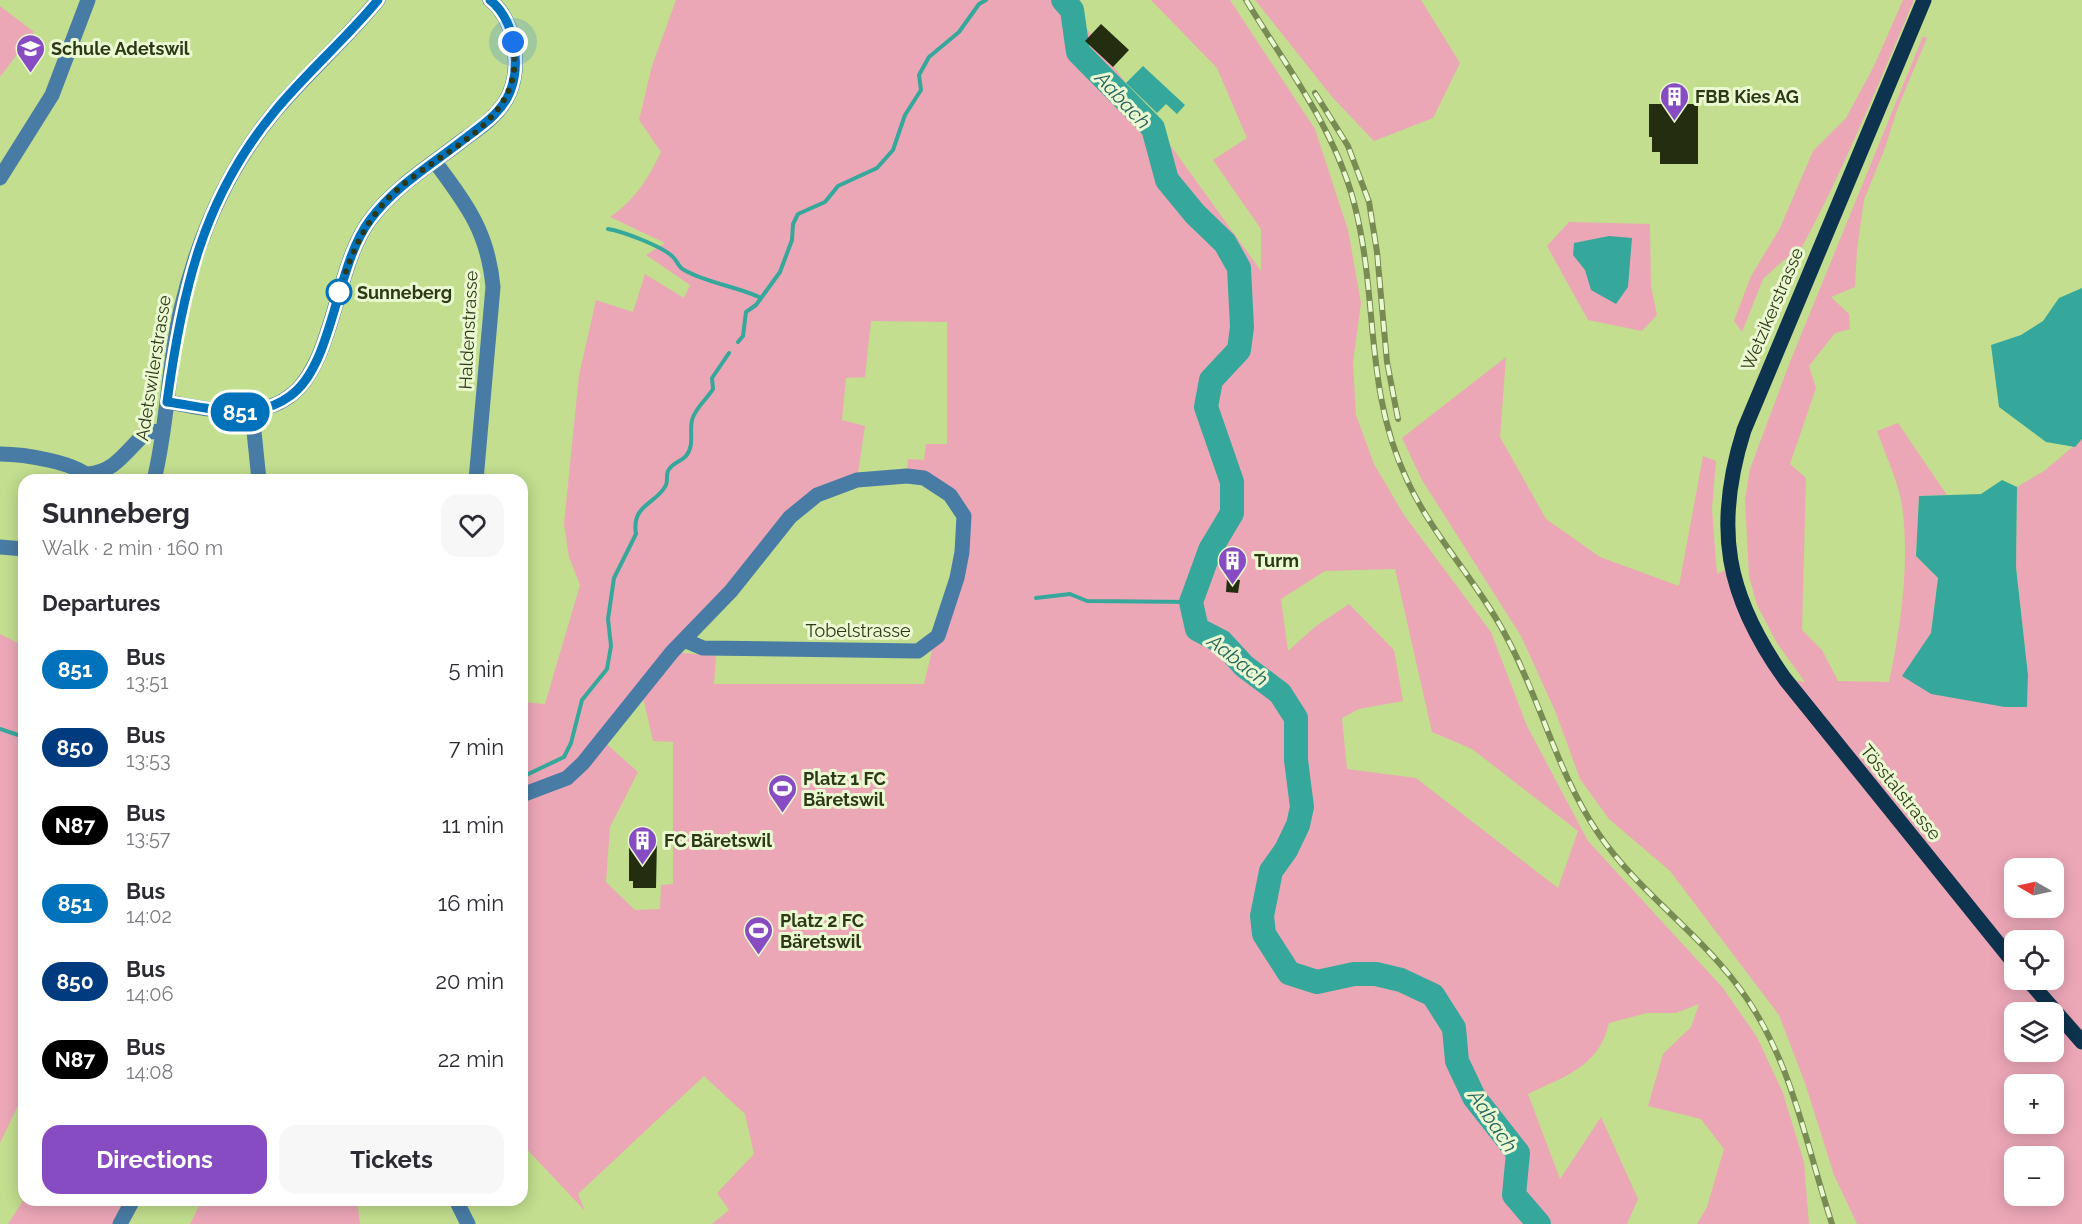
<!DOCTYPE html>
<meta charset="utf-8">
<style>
:root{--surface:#fff;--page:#f7f7f7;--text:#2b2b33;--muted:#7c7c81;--accent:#884cc2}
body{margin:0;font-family:Raleway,sans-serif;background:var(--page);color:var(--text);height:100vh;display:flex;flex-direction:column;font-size:22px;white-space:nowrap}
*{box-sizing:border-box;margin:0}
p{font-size:20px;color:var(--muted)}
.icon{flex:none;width:33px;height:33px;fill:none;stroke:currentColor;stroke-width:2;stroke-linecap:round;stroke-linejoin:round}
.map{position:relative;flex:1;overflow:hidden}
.details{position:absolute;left:18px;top:474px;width:510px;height:732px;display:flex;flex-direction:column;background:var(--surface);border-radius:18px;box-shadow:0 3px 15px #0003}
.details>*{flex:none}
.badge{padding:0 12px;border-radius:20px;font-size:21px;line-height:39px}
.needle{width:39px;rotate:279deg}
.tools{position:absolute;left:2004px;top:858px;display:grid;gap:12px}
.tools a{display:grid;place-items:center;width:60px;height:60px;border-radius:12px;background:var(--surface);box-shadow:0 3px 15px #0003;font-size:30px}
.you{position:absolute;width:30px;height:30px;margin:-15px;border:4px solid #fff;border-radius:50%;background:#1a73e8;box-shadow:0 0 0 9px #1a73e833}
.map>.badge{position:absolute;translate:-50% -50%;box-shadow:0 0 0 3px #fff}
h2{padding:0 24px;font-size:22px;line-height:54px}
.round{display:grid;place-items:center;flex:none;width:63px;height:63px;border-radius:18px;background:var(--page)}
.summary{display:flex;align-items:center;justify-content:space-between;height:102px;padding:0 24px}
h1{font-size:28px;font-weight:700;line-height:45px}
.primary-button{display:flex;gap:12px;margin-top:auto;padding:12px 24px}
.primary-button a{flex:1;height:69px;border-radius:18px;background:var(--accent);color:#fff;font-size:24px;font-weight:700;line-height:69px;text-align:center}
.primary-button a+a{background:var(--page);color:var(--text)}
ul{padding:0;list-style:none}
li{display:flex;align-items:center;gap:18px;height:78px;padding:0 24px}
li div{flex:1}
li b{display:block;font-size:22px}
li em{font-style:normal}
li .badge{min-width:66px;font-weight:700;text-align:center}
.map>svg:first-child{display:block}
</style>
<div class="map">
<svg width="2082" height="1224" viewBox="0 0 2082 1224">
<rect width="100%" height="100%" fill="#c2de8e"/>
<!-- green -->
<path fill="#eca7b7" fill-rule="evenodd" d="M676 0H1081L1071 7 1261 271V229L1213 160 1247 138 1217 68 1151 0H1230L1315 129 1348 230 1361 303 1353 362 1356 415 1374 464 1404 515 1491 632 1527 726 1588 841 1723 988 1757 1037 1783 1093 1804 1162 1809 1224H1697L1707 1207 1724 1149 1701 1119 1648 1106 1663 1054 1691 1027 1699 1004 1676 1013H1647L1609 1023C1599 1067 1565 1076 1528 1094L1560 1179 1601 1117 1638 1199 1627 1224H712L729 1210 717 1193 754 1154 745 1114 704 1076 578 1194 585 1211 522 1144V702L545 704 580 585 569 557 564 524 579 375 596 300 633 312 645 274 684 298 690 285 646 255 665 243 610 217C635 200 648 179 661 152L639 120 652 66ZM871 321 947 322V444H926L924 460 908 459 907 476 950 495 964 516 924 684H714L716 656 673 652 817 495 857 480 865 426 842 420 846 378 865 377ZM1395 569 1432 732 1472 749 1578 831 1558 888 1416 778 1347 769 1342 718 1359 709 1403 701 1394 650 1349 604 1316 626 1288 651 1281 599 1325 571ZM641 689 653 741 673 742V884L661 885 660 909 635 910 606 882 610 827 638 772 602 740Z
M1255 0H1421L1460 63 1433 118 1374 141 1333 98Z
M1903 0H1914C1876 90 1840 179 1793 264L1785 259 1763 279 1742 332 1734 321 1751 276 1780 228 1813 151 1846 118 1874 66Z
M0 6 34 32 0 77Z
M1923 36 1927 38 1897 110 1885 148 1864 200 1857 250 1855 287 1831 297 1849 314 1850 329 1835 333 1809 366 1816 388 1790 464 1806 478 1802 630 1822 650 1838 681 1889 682C1901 625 1910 563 1902 505 1898 481 1885 454 1877 431L1898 423 1947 495 1919 496 1916 556 1938 578 1931 633 1903 676 2027 707 2028 675 2016 567 2017 487 2044 471 2082 439V1224H1857L1834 1175 1805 1083 1779 1015 1670 871 1609 819 1580 779 1556 713 1521 636 1422 480 1402 438 1506 357 1500 437 1546 519 1600 557 1679 586 1703 456 1716 461 1712 509 1717 574 1732 566 1785 679 1805 682 1777 643 1757 605 1749 576 1745 500 1750 469 1790 362ZM2014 868H2054V908H2014ZM2014 940H2054V980H2014ZM2014 1012H2054V1052H2014ZM2014 1084H2054V1124H2014ZM2014 1156H2054V1196H2014Z
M1569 222 1650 224 1651 286 1657 315 1642 331 1588 320 1547 246Z
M0 634 24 646V1093L0 1143Z
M24 1199V1200H133L120 1224H8Z
M202 1200H357L360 1224H190Z"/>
<!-- water -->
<path fill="#36a89b" d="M1143 66 1185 105 1177 114 1166 104 1157 113 1126 83Z
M1609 236 1632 238 1628 287 1616 304 1591 290 1585 270 1573 255 1574 243Z
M2082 288V439L2075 447 2046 442 1999 407 1991 345 2021 335 2043 321 2059 298Z
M2002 480 2017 487 2016 567 2028 675 2027 707H2005L1931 694 1902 676 1931 633 1938 578 1916 556 1919 496 1981 494Z"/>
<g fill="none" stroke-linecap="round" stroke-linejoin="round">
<!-- stream -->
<path stroke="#36a89b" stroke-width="4" d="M608 229C622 231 661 246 672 256 677 260 678 267 684 270 707 283 735 286 759 297
M738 342 743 336 746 312 756 305 780 272 792 240 793 224 798 214 825 202 838 186 877 168 893 150 905 115 921 90 919 75 929 57 959 32 979 4 986 0
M1036 598 1070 594 1087 601 1191 602
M0 729 24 737
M522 777 564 757 571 743 582 700 607 669 611 646 608 619 614 578 636 534C631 504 657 504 666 485 668 480 666 475 668 471 672 462 681 462 686 456 695 445 689 432 692 420 695 408 707 399 713 389L712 378 729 353"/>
<!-- river -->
<path stroke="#36a89b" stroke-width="24" d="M1063 0 1072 10 1078 52 1153 128 1167 180 1195 214 1225 243 1239 268 1242 327 1239 350 1211 380 1206 407 1232 482V513L1210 550 1191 602 1197 629 1222 642 1244 666 1280 693 1296 718V760L1302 807 1298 825 1286 850 1271 871 1262 916 1264 934 1289 973 1317 982 1354 974H1376L1401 980 1433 995 1454 1028 1457 1061 1474 1097 1518 1153 1514 1195 1539 1224"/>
</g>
<!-- building -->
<path fill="#242d0f" d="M1101 24 1129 50 1113 67 1085 41Z
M1649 104H1698V164H1660V152H1652V137H1649Z
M1227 578 1240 580 1238 593 1226 592Z
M629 839H657L656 888H633V881H629Z"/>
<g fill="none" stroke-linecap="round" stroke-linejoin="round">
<!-- minor -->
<path stroke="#497ca5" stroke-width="15" d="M435 162C467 205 488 232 493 287L476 480
M0 178 52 95 88 0
M167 402C208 408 254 423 290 396 334 364 335 266 370 220 394 187 431 165 463 140 481 127 501 114 510 92 521 64 515 20 490 0
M252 412 259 480
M0 454C22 454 79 462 92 480
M88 474C116 472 127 449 147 432L162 431
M154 480C168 424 168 365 181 309 198 237 228 167 276 110 308 72 346 39 378 0
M0 547 24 549
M522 795 567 778 583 763 672 652 731 591 790 517 817 495 857 480 907 476 924 478 950 495 964 516 962 552 957 578 938 636 918 651 703 648 684 640
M456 1200 468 1224
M120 1224 133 1200"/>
<!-- major -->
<path stroke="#0e334e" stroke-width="15" d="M1924 0 1744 430C1713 528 1726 596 1785 679L2014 963
M2028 980 2082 1042"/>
<defs>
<path id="rail" d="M1246 0C1288 70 1339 133 1357 215 1378 306 1365 391 1407 480 1433 537 1478 582 1507 638 1541 701 1557 773 1598 833 1636 889 1693 928 1734 981 1791 1053 1804 1139 1832 1224
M1315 93 1348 146 1369 202 1377 252 1387 362 1398 419"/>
</defs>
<!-- rail casing -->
<use href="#rail" stroke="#778b52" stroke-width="6"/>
<!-- rail -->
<use href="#rail" stroke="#eaf9d2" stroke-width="4" stroke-dasharray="11" stroke-linecap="butt"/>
</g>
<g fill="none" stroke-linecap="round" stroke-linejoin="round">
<defs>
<path id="line" d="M378 0C346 39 307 72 275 111 202 199 182 292 167 402 208 407 254 423 290 396 334 365 335 266 370 220 394 187 431 165 463 140 481 126 501 114 510 92 521 64 515 20 490 0"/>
</defs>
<!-- line casing -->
<use href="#line" stroke="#fff" stroke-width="14"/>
<!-- line -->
<use href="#line" stroke="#0072bc" stroke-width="9"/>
<!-- walk -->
<path stroke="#2d3817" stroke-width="6" stroke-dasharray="0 10.8" d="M339 292C351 253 366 218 397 190 446 146 527 122 513 42"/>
</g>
<!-- icons -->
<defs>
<symbol id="school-pin" viewBox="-11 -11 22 30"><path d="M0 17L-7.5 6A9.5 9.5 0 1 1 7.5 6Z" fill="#884cc2" stroke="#eaf9d2"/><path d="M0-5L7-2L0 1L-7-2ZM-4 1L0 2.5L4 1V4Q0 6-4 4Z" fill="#fff"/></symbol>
<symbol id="building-pin" viewBox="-11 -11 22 30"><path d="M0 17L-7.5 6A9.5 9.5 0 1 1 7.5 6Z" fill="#884cc2" stroke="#eaf9d2"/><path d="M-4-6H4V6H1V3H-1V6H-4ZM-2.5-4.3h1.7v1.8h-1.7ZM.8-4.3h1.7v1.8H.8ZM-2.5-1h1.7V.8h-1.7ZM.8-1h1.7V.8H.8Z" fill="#fff"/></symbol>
<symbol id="stadium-pin" viewBox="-11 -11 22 30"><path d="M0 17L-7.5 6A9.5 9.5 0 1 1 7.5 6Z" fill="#884cc2" stroke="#eaf9d2"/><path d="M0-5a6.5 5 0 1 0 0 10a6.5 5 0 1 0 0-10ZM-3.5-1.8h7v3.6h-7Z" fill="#fff"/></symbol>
</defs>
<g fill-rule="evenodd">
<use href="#school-pin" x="14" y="32" width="33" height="45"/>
<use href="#building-pin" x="1658" y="80" width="33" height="45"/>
<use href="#building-pin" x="1216" y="544" width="33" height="45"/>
<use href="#stadium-pin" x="766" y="772" width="33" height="45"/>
<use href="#building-pin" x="626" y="824" width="33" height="45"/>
<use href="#stadium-pin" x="742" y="914" width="33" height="45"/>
</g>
<!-- markers -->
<circle fill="#fff" stroke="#0072bc" stroke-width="3" cx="339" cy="292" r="12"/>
<g text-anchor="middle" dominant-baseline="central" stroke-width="6" stroke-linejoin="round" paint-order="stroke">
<!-- poi labels -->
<g font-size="18" font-weight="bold" fill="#2d3817" stroke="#eaf9d2" text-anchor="start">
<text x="51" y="48">Schule Adetswil</text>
<text x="1695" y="96">FBB Kies AG</text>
<text x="1254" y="560">Turm</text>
<text x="803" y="778">Platz 1 FC<tspan x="803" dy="21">Bäretswil</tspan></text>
<text x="664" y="840">FC Bäretswil</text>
<text x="780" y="920">Platz 2 FC<tspan x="780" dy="21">Bäretswil</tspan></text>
</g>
<!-- stop labels -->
<g font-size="18" font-weight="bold" fill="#2d3817" stroke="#eaf9d2" text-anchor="start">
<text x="357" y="292">Sunneberg</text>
</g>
<!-- street labels -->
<g font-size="18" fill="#2d3817" stroke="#eaf9d2">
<text transform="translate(1772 309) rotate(-67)">Wetzikerstrasse</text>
<text transform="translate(468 330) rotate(-87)">Haldenstrasse</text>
<text transform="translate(153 368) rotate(-81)">Adetswilerstrasse</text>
<text x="858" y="630">Tobelstrasse</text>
<text transform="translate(1901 792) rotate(51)">Tösstalstrasse</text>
</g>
<!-- water labels -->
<g font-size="20" font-style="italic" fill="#28635c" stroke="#eaf9d2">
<text transform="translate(1123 100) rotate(47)">Aabach</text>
<text transform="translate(1238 660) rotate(38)">Aabach</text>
<text transform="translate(1493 1121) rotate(56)">Aabach</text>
</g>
</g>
</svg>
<div class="tools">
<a><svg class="needle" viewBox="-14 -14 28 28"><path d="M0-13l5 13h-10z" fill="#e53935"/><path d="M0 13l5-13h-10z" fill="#7c7c81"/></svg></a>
<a><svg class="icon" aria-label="locate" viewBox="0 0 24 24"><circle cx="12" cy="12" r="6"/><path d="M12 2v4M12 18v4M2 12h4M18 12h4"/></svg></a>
<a><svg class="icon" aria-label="layers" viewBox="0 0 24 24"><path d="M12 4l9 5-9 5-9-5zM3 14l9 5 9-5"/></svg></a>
<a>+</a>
<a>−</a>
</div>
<div class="you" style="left:513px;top:42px"></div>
<b class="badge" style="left:240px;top:412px;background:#0072bc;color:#fff">851</b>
<section class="details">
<div class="summary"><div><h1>Sunneberg</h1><p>Walk · 2 min · 160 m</p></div><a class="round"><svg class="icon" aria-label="heart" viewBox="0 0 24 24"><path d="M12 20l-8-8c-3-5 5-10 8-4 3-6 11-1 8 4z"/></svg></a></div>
<h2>Departures</h2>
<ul>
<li><span class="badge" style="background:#0072bc;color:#fff">851</span><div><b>Bus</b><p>13:51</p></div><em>5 min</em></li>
<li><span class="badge" style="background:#003b80;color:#fff">850</span><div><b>Bus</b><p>13:53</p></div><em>7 min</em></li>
<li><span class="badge" style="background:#000;color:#fff">N87</span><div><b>Bus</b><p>13:57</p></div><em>11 min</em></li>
<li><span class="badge" style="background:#0072bc;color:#fff">851</span><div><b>Bus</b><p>14:02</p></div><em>16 min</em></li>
<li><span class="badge" style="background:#003b80;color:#fff">850</span><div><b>Bus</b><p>14:06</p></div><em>20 min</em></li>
<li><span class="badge" style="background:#000;color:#fff">N87</span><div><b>Bus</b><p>14:08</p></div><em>22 min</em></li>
</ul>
<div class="primary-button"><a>Directions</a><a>Tickets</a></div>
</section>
</div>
